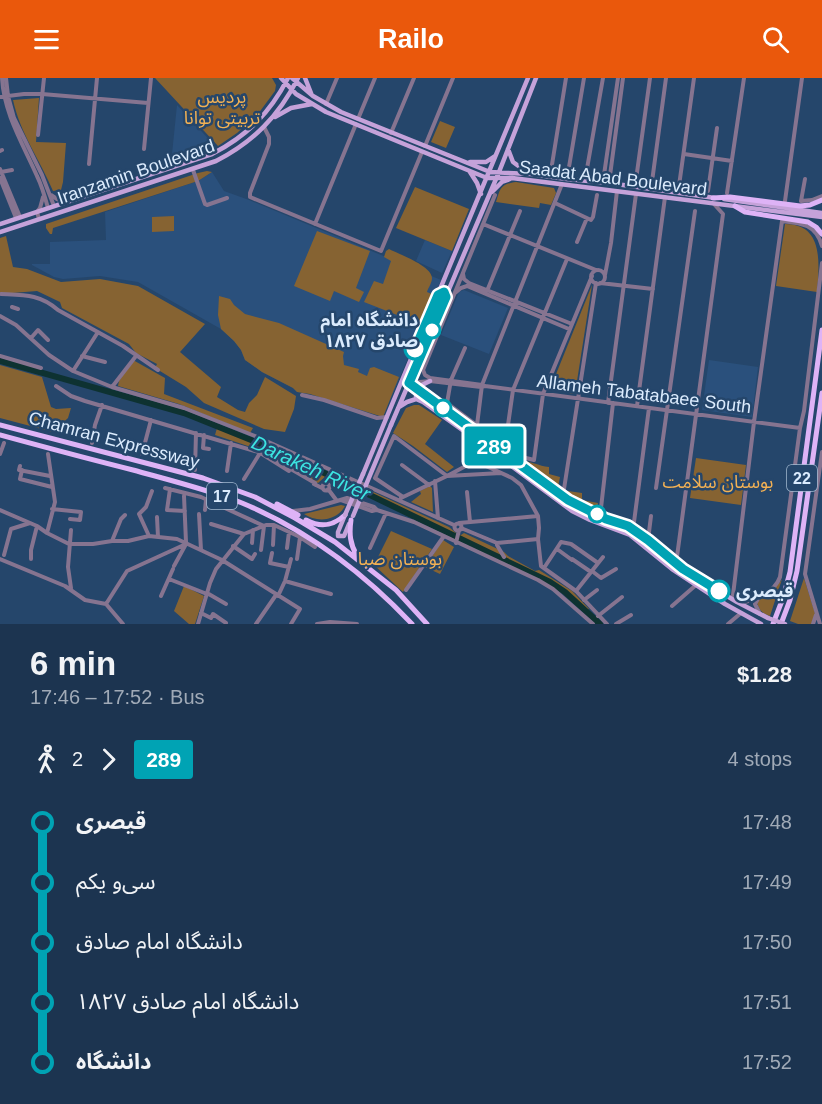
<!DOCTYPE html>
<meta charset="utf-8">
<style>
:root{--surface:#1c3450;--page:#253c57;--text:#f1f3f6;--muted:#a0aab7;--accent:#ea580c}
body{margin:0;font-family:Helvetica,"Noto Sans Arabic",sans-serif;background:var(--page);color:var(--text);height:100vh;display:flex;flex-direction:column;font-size:22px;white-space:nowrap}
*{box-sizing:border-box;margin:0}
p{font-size:20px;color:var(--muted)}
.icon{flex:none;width:33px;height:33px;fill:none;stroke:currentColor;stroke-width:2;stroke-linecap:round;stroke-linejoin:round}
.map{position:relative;height:546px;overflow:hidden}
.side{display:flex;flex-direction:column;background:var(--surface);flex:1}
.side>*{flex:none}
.badge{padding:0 12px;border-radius:4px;font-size:21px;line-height:39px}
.map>.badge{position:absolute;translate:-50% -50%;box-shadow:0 0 0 3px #fff}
.legs{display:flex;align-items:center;gap:9px;height:66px;padding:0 30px;font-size:20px}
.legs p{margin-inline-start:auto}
.head{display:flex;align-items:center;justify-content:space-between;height:102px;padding:0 30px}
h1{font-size:33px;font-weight:800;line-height:45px}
ul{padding:0 30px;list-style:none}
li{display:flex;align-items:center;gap:21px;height:60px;font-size:22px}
li i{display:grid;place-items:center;width:9px;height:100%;margin:0 8px;background:currentColor}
li i::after{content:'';width:15px;height:15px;margin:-8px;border:4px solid;border-radius:50%;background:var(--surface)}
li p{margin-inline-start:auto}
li:first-child i{background:linear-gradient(#0000 50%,currentColor 0)}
li:last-child i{background:linear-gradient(currentColor 50%,#0000 0)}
header{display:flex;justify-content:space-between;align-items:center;height:78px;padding:0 30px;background:var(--accent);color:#fff;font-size:27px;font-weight:800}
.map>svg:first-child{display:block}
</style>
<header><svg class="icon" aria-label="menu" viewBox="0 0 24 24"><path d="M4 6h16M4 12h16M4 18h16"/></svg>Railo<svg class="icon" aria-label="search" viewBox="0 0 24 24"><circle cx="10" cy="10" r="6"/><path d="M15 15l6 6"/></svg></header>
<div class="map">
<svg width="822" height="546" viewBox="0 0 822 546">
<rect width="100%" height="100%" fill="#25466b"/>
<!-- built -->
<path fill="#2a507c" d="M177 27 216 69 171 86Z
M212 94 224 113 249 122 441 202 383 339 310 316 297 314 293 310 262 294 245 282 241 272 234 263 221 251 138 204 100 198 63 201 54 199 32 187V186H50V164L106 162 105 134 198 103Z
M425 162 452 173 442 195 416 183Z
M464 212 508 230 489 276 441 257 459 214Z
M709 282 758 289 752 339 702 332Z"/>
<!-- green -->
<path fill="#866332" d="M155 0H272L276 7 275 13 258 36 237 55 218 68Z
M39 20 36 64 66 65 63 104 61 112 53 113C40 82 20 55 13 22Z
M440 43 455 49 446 70 431 64Z
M207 93 212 94 198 103 53 150 52 156H50L46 150V146L198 95Z
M516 104 554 110 556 115 551 127 540 125 539 130 496 124C500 111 500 106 516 104Z
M415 109 469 131 452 173 396 150Z
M174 138V153L152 154V139Z
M785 146C822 146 820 181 817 214L776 208Z
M317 153 370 173 356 210 364 214 359 224 334 213 330 223 294 208Z
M6 158 13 189 27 191 61 204 100 201 138 208 205 246 180 274 221 309 217 319 238 332 245 334 249 325 257 317 265 299 296 318 294 331 285 354 264 351 204 325 186 309 155 290 157 286 136 275 129 266 62 230 60 224 37 213 0 216V160Z
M389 171C399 176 432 188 432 200 432 205 428 210 427 214L434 217 426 237 420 246 364 224 374 203 383 206 391 183 384 179 386 173Z
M592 207 575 316 551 312 550 311Z
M219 218 230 221 234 227 245 236 279 245 344 274 343 278 344 287 359 291 358 294 367 298 370 290 374 289 399 299 383 339 310 316 297 314 293 310 262 294 245 282 241 272 234 263 221 251 218 237Z
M133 282 165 300 164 316 253 350 250 355 179 326 118 308 119 303Z
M0 287 42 299 51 329 56 331 71 330 68 340 53 354 0 340Z
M414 327H419L442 342 425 366 454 389 447 394 413 368 393 355 406 330Z
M217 350 270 372 326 398 318 405 260 372 215 357Z
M696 380 746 387 741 427 690 420Z
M520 382C530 383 539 388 549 389V396L560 399 558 409 566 415 568 413 582 415V422L598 425 597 430C571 426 540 399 520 382Z
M430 408 432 410 433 434 411 424 421 416 420 413Z
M369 412 449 449 456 455 461 457 464 455 504 474 508 478 535 493 539 492 572 513 589 531 587 532 558 507 368 415Z
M341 427 345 428C337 443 317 445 304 436Z
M391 453 432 471 403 514 374 487Z
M443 462 454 469 440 496 425 489Z
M804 500 815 535 814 542 811 546H798L790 543Z
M782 501 770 538C762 535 760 533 757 525 763 515 776 512 782 501Z
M184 508 204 518 195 546H189L174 533Z"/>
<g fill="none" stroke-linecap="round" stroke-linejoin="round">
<!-- river -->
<path stroke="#0e3231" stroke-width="6" d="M0 283 184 335 251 362 318 392 550 504 565 514 600 546"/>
<!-- minor -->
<path stroke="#867490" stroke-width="4" d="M2 0C4 36 23 66 37 98 42 108 45 119 48 130
M6 0 8 18 14 40 42 97 54 128
M0 19 24 16H42L148 25
M326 26 337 0
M358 41 375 0
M264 49 269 59V66L250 115V119L381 173 422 74
M391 55 414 0
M38 57 44 0
M425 68 453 0
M144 71 151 0
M0 73 2 72
M684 76 732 83
M89 86 97 0
M0 91 20 139
M193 92 205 126 207 127 227 120
M1 94 12 92
M550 99 566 0
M0 100 16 140
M567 101 584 0
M805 101 801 123 812 122 822 118
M585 102 603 0
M603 104 618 0
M609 105 623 0
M635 109 650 0
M651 111 666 0
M708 113 717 50
M678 115 694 0
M727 115 744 0
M51 117 57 121 66 124
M785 123 802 0
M555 125 591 142 593 139 597 117
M39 141 37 134 40 130 43 119
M315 146 356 46
M483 146 596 192
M577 164 587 140
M591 199a7 7 0 1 1 14 0a7 7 0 1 1-14 0Z
M463 196 464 201 469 205 572 246
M605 197 611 165 617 113
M600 205 653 211
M487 213 520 133
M455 215 461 210 467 208 569 251
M1 216C24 217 40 216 58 232L123 268 158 292
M12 229 18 231
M0 238 16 247 49 277 73 293 112 309 184 330 255 358 454 447
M31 260 38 252 48 262
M465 270 451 302 447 325 518 378 534 382 543 316 592 198
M0 278 41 290
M82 278 105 284
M73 293 98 254
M409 305 430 303 481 309 485 308 800 350
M56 308 71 318 85 323 265 376 315 405 316 407
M485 308 482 307 430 300 425 297 423 292 495 117
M112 309 136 278
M302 317 324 322 377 340 387 339
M608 325 636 116
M637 328 665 119
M477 347 482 307 562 106
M204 357 203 370 209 371
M92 365 95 347 102 327
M505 368 513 312 567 181
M0 376 4 365
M142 376 151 342
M262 376 289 393
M479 380 482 373V366
M402 387 429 407
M20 388 19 392 50 398
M465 388H486L512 400 521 407 538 438 539 450 538 461 541 488 576 513 607 546
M22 392 20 401 52 409
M195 392 196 355
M227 393 231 365
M244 401 260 375
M435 403 438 440
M325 405 331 393
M322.5 409a3.5 3.5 0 1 1 7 0a3.5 3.5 0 1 1-7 0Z
M314 406 322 410
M165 410 201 419 264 448 261 472
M656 410 695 133
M170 411 167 432 185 433
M328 411 337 423
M564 411 596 205
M467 414 470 444
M184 418 186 464
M403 419 375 400 394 358 447 398 501 395
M401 420 447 398 479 381 486 379 501 381
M341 422 372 433 376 432
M601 430 613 325
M52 431 81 434 80 442 70 441
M0 432 37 448 47 455 69 466H93L112 463H128L149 458 177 461 222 482 300 531 291 546
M205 432 206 422
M293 433 310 431 347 420 374 429 377 432 414 444 538 502 553 511 593 546
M199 436 201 472
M157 439 158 459
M634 444 649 330
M459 445 538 438
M454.5 449a3.5 3.5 0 1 1 7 0a3.5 3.5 0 1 1-7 0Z
M211 446 244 456
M461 450 497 465 538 461
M71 452 68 489 71 510
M47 455 55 424 48 376
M149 458 139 436 146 429 152 413
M648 462 651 438
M112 463 121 441 125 437
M252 465 253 452
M456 465 459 452
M497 465V467L504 479
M273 467 274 447
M233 468 252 481 255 476
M287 470 289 454
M370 470 386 435
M557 471 572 482V481L591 494
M272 475 270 485 289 489
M4 477 11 451 30 445
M0 481 65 508 85 522 106 526 123 546
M31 481V472L37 448
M297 481 300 459
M676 486 723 136 714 126
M174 488 186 466
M544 490 561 464 571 466 598 485
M592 493 601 500 616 491
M169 501 207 516
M285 503 331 516
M406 512 444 458
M576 513 603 479
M207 515 226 526
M733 517 754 344 782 143C801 145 816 146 822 168
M161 518 173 491
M278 518 285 503 291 481
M759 519 755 526 760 536
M584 522 597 512
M738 524C753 525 775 514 780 499L800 350 804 333 822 185
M106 526 127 493 186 466
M672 528 696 507
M201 535 211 540 213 536 226 545
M598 538 622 519
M198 546 210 505 216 491 244 456 266 447H274L300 459 315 469
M256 546 276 517
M317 546 330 544 357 546
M616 546 631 537
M728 546 741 535
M813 546 816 537
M820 546 805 496 822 374"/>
<!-- major -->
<path stroke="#c5a2d9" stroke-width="4.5" d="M281 0 296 16 326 34 487 100H512L822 139
M292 0 313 18 341 34 490 94 531 96 567 101 609 105 715 120
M305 0 311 15
M275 39 291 30 312 26
M508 71 513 84 528 95
M470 84H486L495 78
M470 94 477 105 481 116
M492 114 502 104 510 101
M724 121 822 135
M0 146 212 76C247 58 270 35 288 0
M0 154 216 83C253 64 279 38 298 0
M409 305 568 422 606 441 628 448 648 462 689 495 737 524 768 540
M416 321V314L420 313 422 307 430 303
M399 329 407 324 416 321 423 324 482 366 572 433 590 442 630 457 672 491 725 526 761 546
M391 347 499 94 536 0
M363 396 528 0
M345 437 338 454V458H344L349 446"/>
<!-- highway -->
<path stroke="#deb3f6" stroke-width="5" d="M713 120 730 119 800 128 810 127 822 122
M735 128 745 134 808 144 816 149 822 156
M0 347 203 400 255 419 295 440 335 464 396 512 427 546
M0 357C44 369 88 381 133 392 169 402 206 411 242 425 307 452 364 495 412 546
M277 426 298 437
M306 442C321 450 333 448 345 437
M351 442C349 456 350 466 357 478
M773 546 783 520 790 494 822 252
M781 546 790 522 797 493 822 315"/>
<!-- major-bridge -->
<path stroke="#c5a2d9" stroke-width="4.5" d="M345 437 363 396
M353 438 391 347
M768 540 785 546"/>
</g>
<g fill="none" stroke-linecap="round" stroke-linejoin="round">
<defs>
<path id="line-1" d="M415 271 438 217 444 214 446 219 409 305 568 422 606 441 628 448 648 462 683 491 719 513"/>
</defs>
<!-- line-1 casing -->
<use href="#line-1" stroke="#fff" stroke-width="14"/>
<!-- line-1 -->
<use href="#line-1" stroke="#00a3b4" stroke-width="9"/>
</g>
<!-- markers -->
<g fill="#fff" stroke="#00a3b4" stroke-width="3">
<circle cx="432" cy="252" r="8"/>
<circle cx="415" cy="271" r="10"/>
<circle cx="443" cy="330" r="8"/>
<circle cx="597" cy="436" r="8"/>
<circle cx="719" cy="513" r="10"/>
</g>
<g text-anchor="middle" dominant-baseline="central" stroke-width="5" stroke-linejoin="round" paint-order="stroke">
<!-- shield labels -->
<g fill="#25466b" stroke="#a4bad1" stroke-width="1.5">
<rect x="787" y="387" width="30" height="26" rx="4.5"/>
<rect x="207" y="405" width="30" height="26" rx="4.5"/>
</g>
<g font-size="16" font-weight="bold" fill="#dbebfd">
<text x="802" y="400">22</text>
<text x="222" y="418">17</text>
</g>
<!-- park labels -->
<g font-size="18" fill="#f2b154" stroke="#25466b">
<text x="222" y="19">پردیس<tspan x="222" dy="21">تربیتی توانا</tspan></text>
<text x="718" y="404">بوستان سلامت</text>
<text x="400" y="481">بوستان صبا</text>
</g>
<!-- street labels -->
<g font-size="18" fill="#dbebfd" stroke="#25466b">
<text transform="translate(136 94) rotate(-19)">Iranzamin Boulevard</text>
<text transform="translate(613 100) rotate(7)">Saadat Abad Boulevard</text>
<text transform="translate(644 316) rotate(7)">Allameh Tabatabaee South</text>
<text transform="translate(114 362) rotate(15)">Chamran Expressway</text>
</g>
<!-- stop labels -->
<g font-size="18" font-weight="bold" fill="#dbebfd" stroke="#25466b" text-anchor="end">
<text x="418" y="242">دانشگاه امام<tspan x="418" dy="21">صادق ۱۸۲۷</tspan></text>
<text x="736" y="513" text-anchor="start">قیصری</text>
</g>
<!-- water labels -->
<g font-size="20" font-style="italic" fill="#3ce5e2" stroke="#25466b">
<text transform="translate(311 390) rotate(25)">Darakeh River</text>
</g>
</g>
</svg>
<b class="badge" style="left:494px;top:368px;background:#00a3b4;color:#fff">289</b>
</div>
<section class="side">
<div class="head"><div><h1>6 min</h1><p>17:46 – 17:52 · Bus</p></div><b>$1.28</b></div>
<div class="legs"><svg class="icon" aria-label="walk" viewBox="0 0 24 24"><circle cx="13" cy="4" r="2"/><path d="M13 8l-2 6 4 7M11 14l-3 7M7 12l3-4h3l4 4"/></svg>2<svg class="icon" aria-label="forward" viewBox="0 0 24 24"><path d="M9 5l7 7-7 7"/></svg><b class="badge" style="background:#00a3b4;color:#fff">289</b><p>4 stops</p></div>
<ul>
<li><i style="color:#00a3b4"></i><b>قیصری</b><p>17:48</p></li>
<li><i style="color:#00a3b4"></i><span>سی‌و یکم</span><p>17:49</p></li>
<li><i style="color:#00a3b4"></i><span>دانشگاه امام صادق</span><p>17:50</p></li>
<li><i style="color:#00a3b4"></i><span>دانشگاه امام صادق ۱۸۲۷</span><p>17:51</p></li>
<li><i style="color:#00a3b4"></i><b>دانشگاه</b><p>17:52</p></li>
</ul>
</section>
